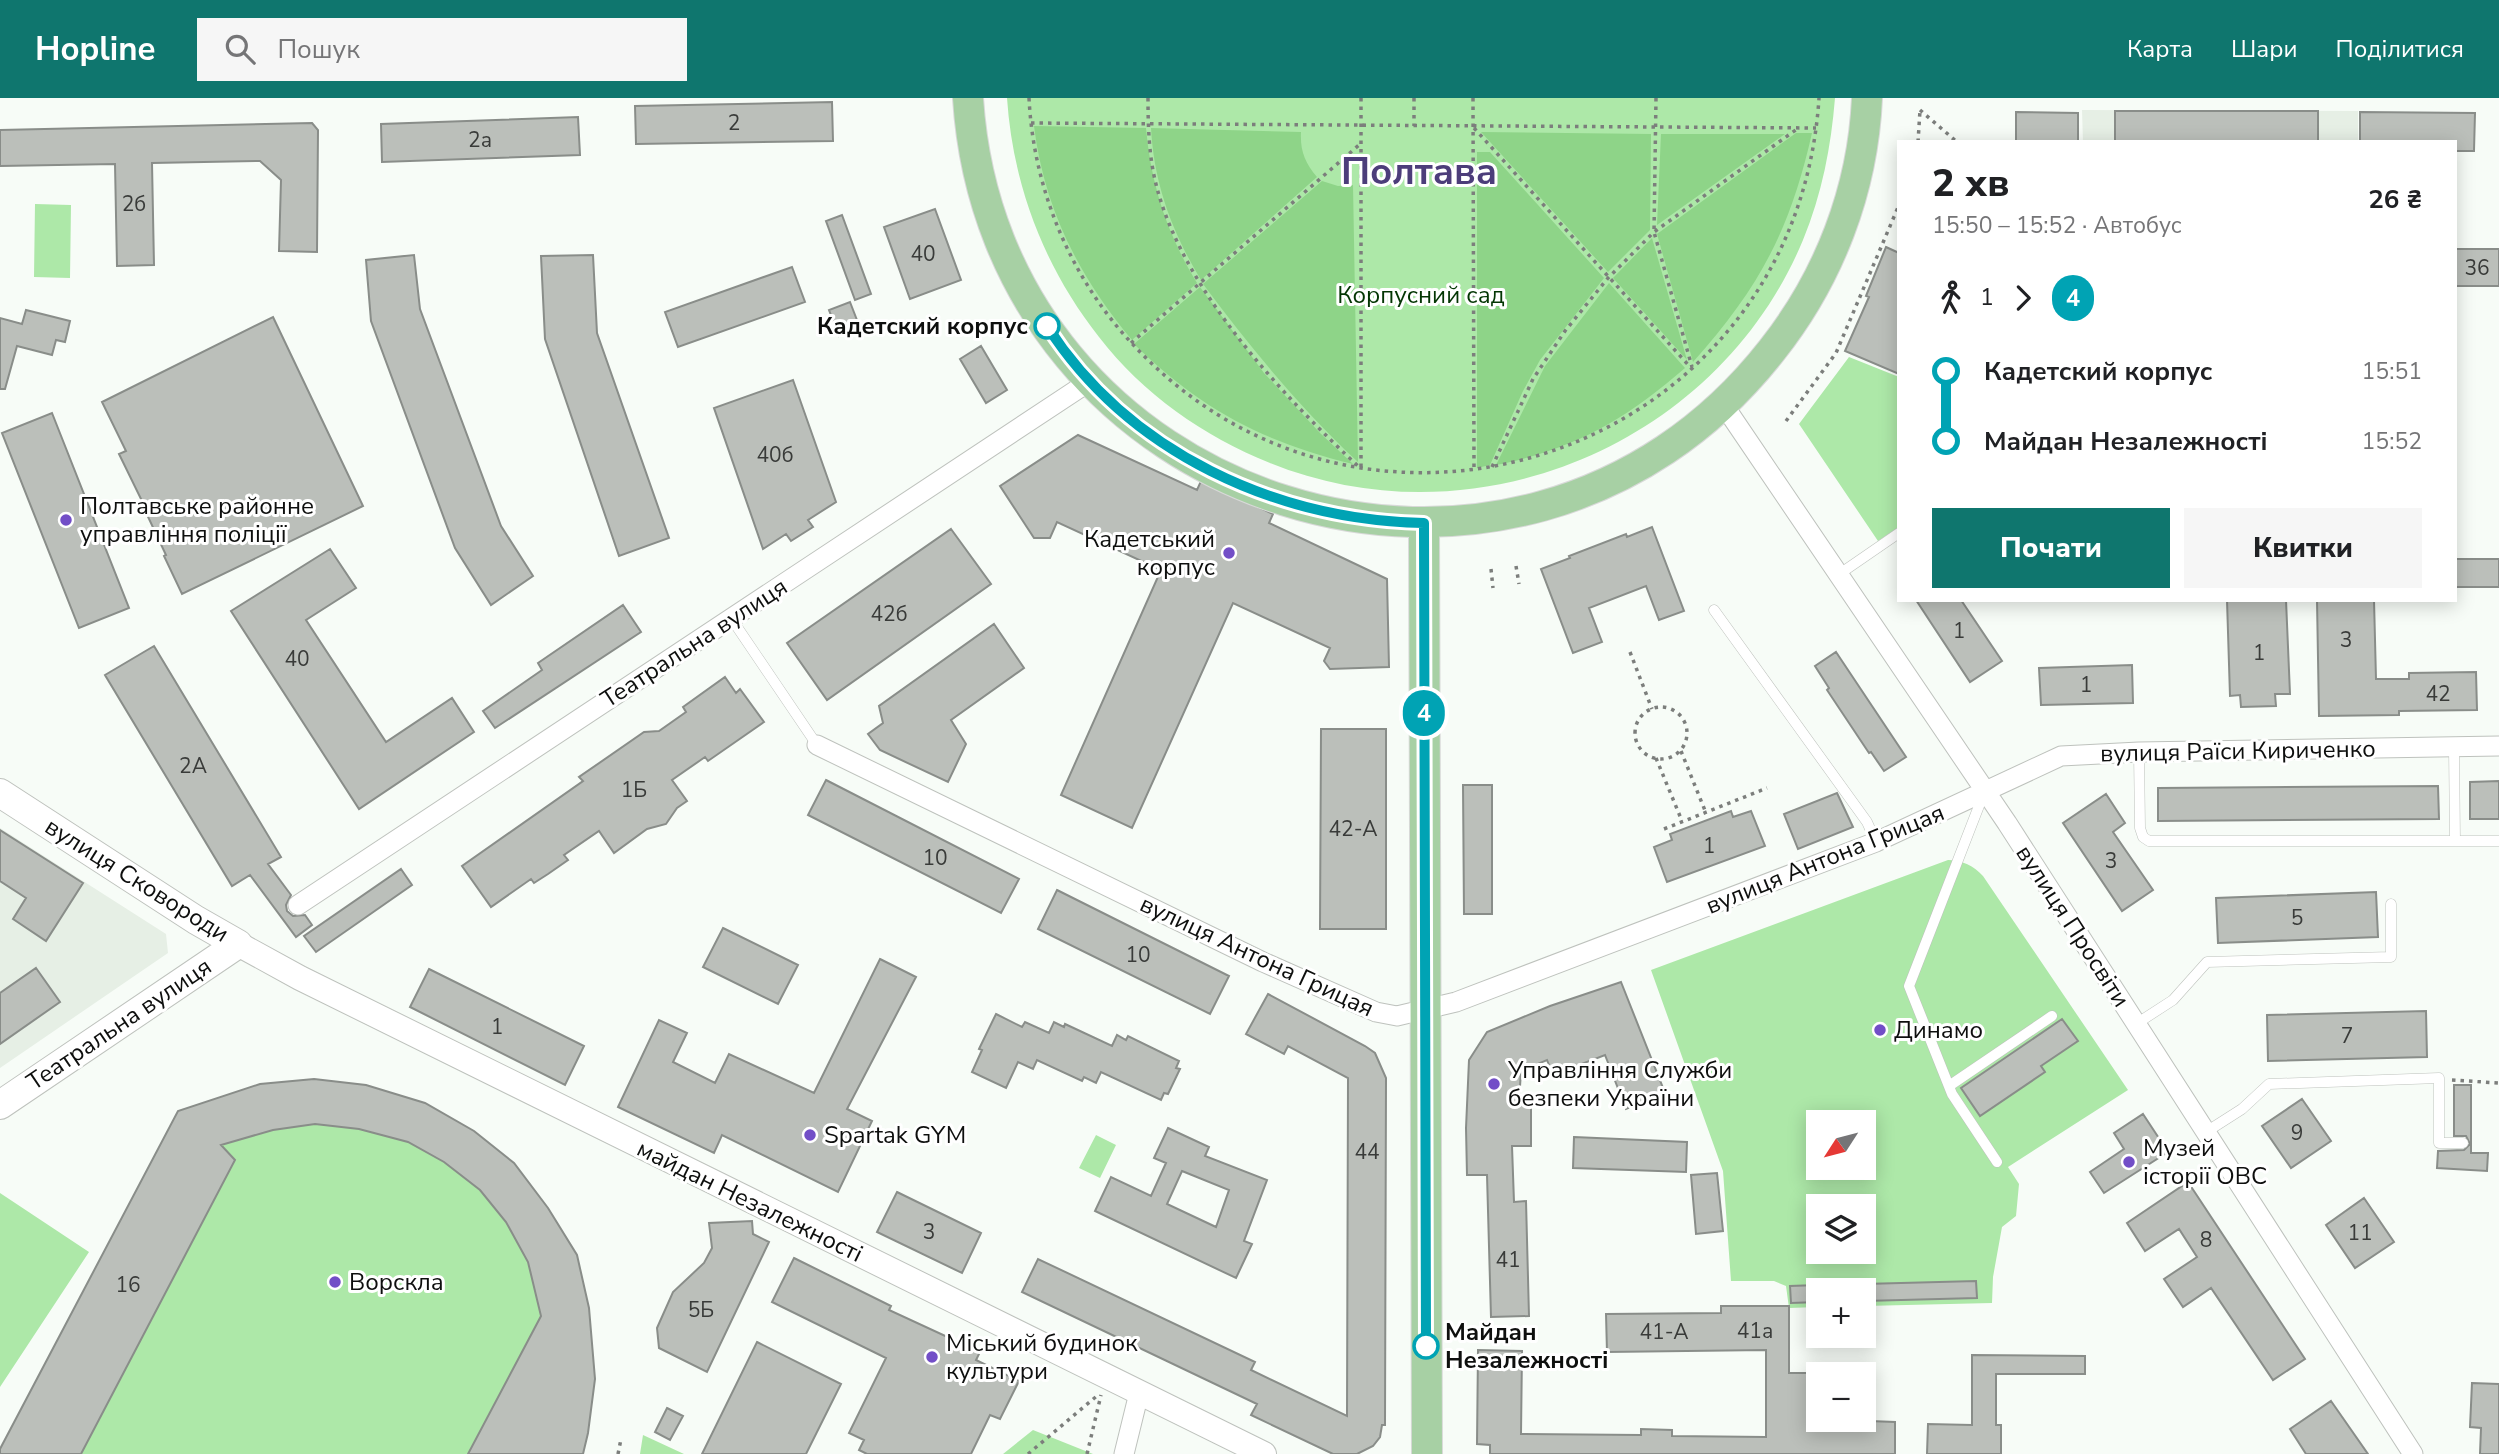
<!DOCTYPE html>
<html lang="uk">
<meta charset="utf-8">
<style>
:root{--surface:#fff;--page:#f6f6f6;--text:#202124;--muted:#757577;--accent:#0f766e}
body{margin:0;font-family:"Nunito Sans",sans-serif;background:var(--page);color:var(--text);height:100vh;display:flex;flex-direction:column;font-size:26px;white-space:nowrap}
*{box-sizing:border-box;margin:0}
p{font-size:23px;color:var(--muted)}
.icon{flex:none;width:38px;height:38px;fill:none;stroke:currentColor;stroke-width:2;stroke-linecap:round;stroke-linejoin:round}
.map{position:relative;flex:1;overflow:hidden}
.panel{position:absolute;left:1897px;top:42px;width:560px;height:462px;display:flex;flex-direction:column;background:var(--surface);border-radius:0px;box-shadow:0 4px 18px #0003}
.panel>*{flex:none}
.badge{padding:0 14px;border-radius:23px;font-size:24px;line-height:46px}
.needle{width:46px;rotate:234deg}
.buttons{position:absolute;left:1806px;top:1012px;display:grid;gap:14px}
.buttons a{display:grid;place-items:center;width:70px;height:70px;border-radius:0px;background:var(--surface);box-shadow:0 4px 18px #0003;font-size:35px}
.map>.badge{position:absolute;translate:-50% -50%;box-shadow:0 0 0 4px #fff}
.legs{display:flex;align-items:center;gap:10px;height:77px;padding:0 35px;font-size:23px}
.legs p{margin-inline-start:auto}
.summary{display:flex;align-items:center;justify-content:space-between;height:119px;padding:0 35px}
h1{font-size:38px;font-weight:800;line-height:52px}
.cta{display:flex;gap:14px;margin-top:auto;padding:14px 35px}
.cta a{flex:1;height:80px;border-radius:0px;background:var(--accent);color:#fff;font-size:28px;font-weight:800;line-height:80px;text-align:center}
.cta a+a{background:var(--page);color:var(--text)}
ul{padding:0 35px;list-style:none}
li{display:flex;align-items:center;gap:24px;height:70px;font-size:26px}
li i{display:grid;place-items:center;width:10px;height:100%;margin:0 9px;background:currentColor}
li i::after{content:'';width:18px;height:18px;margin:-9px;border:5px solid;border-radius:50%;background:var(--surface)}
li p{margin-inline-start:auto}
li:first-child i{background:linear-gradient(#0000 50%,currentColor 0)}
li:last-child i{background:linear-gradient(currentColor 50%,#0000 0)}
header{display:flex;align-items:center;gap:42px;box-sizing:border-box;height:98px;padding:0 35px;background:var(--accent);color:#fff}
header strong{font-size:33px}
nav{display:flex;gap:38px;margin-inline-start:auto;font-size:24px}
.search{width:490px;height:63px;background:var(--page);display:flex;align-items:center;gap:18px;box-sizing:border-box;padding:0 24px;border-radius:0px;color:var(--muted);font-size:26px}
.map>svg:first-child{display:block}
</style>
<header>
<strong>Hopline</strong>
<div class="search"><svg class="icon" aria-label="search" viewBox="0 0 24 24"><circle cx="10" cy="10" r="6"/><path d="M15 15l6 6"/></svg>Пошук</div>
<nav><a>Карта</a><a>Шари</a><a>Поділитися</a></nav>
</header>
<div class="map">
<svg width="2499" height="1356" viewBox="0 0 2499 1356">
<rect width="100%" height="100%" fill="#f7fcf7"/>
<!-- built -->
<path fill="#e6efe5" d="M2082 12 2358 13V44H2083Z
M0 730 166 836 168 855 0 970Z"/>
<!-- green -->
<path fill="#ade8a8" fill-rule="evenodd" d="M1007 0H1835C1831 49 1822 96 1803 142 1718 347 1475 448 1270 365 1203 338 1143 296 1099 239 1044 169 1013 88 1007 0Z
M35 106 71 107 70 180 34 179Z
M1849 259 1899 279V429L1878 443 1799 326Z
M1948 762C1962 762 1974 768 1983 778L2128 992 2008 1069 2019 1086 2016 1118 2002 1129 1993 1179 1992 1205 1864 1208V1192H1818V1209L1789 1210 1786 1188 1774 1183H1731L1723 1073 1651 872ZM1818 1024H1864V1069H1818ZM1818 1108H1864V1153H1818Z
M314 981 366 987 425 1005 474 1033 514 1065 548 1110 577 1157 595 1281 588 1335 583 1356H0V1351L178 1013 260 986Z
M1096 1037 1116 1047 1100 1080 1079 1070Z
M0 1095 89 1154 0 1289Z
M1033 1332 1093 1356H1003Z
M643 1337 684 1356H640Z"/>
<!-- forest -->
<path fill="#8ed488" d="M1034 28 1146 30C1151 87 1167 136 1197 185L1132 242C1079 179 1044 110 1034 28Z
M1151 30 1301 34C1300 53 1305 65 1317 79L1201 182C1172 134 1154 86 1151 30Z
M1481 34 1651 36 1650 132 1608 174Z
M1796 35H1812C1790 132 1760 189 1693 264L1657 136Z
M1661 36H1785L1657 127Z
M1477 54H1490L1604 180 1540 262 1523 293 1490 367 1477 370Z
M1322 83 1338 88 1353 87 1358 364C1299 309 1251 250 1203 186Z
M1652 140 1687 262 1613 180Z
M1609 185 1685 270C1625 322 1575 351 1496 367L1545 268Z
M1200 189 1264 275 1320 335 1353 366C1261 343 1202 312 1134 246Z"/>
<!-- building -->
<path fill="#bbbfba" stroke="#898d89" stroke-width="2" fill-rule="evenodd" d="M832 4 833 43 636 46 635 8Z
M2115 13H2318V44H2115Z
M2016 14 2078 15V44H2016Z
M2360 14 2475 15 2474 53H2455V44H2360Z
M578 19 580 57 382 64 381 26Z
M312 25 318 32 317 154 279 153 281 82 260 63 152 65 154 167 117 168 115 66 0 68V32Z
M935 111 961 182 910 201 884 129Z
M842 117 871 196 855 202 826 123Z
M1886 149 1899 155V276L1845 253 1869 199 1866 198Z
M2455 151H2499V188H2455Z
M414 157 420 211 501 428 533 478 491 507 455 450 371 223 366 162Z
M593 157 597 235 669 440 619 458 545 241 541 158Z
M792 169 805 204 678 249 665 214Z
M850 204 860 230 839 238 829 212Z
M26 212 70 223 65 244 56 242 52 257 17 248 5 291H0V220L22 226Z
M273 219 363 408 182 496 164 458 166 457 142 406 143 405 119 356 126 353 102 304Z
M981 248 1007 292 986 305 960 261Z
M793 282 836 404 808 422 813 429 791 443 786 436 763 451 714 310Z
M52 315 129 510 79 530 2 335Z
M1078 337 1197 392 1201 383 1231 396 1273 416 1269 425 1387 481 1389 569 1330 571 1324 563 1330 550 1233 505 1132 730 1061 697 1161 472 1057 424 1050 440H1034L1000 388Z
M1652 429 1684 513 1659 522 1646 488 1589 510 1602 544 1573 555 1541 471 1570 460 1569 458 1626 436 1627 439Z
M951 431 991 486 827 602 787 545Z
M330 451 356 490 306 522 386 644 452 600 474 634 359 711 231 513Z
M2455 461H2499V489H2455Z
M1916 502H1961L2002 563 1970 584Z
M2227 502H2286L2290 596H2275L2276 608 2241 609 2240 597 2230 598Z
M2317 502H2374L2376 581H2409V575L2476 574 2477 612 2399 613V617L2319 618Z
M623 507 641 534 495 630 483 613 542 572 538 565Z
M994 526 1024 570 951 622 966 646 948 684 880 652 868 636 883 625 879 608Z
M154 548 281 759 268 766 291 797 286 807 287 813 293 818 305 817 312 827 296 839 250 777 232 788 105 577Z
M1836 554 1906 659 1884 673 1871 654 1869 655 1827 592 1829 590 1815 568Z
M2132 567 2133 605 2041 607 2039 570Z
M725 579 736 595 740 591 764 624 708 663 705 659 672 682 687 703 677 710 666 726 647 731 614 755 599 733 564 757 568 762 548 776 534 785 531 781 491 809 462 768 583 683 579 679 644 634 659 633 686 614 683 609Z
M1321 631H1386V831H1320Z
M826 682 1019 781 1001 815 808 717Z
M2499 683V721H2470V684Z
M1463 687H1492V816H1464Z
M2438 688 2439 721 2158 723V690Z
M1837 695 1853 729 1798 751 1784 716Z
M2106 696 2125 725 2113 734 2153 792 2122 813 2063 725Z
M1731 713 1733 719 1751 713 1765 748 1667 784 1654 749 1672 742 1670 736Z
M0 732 83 785 46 843 13 821 26 800 0 783Z
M401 771 412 787 316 854 304 838Z
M1057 792 1229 878 1210 916 1038 831Z
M2376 794 2378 839 2218 845 2216 800Z
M723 830 798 867 778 906 703 869Z
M880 861 916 879 847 1011 872 1023 838 1094 722 1037 714 1055 618 1009 659 922 687 935 673 964 715 985 729 956 814 995Z
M36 870 60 904 0 946V895Z
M429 871 584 948 565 987 410 909Z
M1621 884 1665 995 1626 1011 1605 957 1553 977 1547 962 1521 973 1519 1004H1531V1048H1512L1514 1104 1526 1103 1529 1218 1491 1219 1487 1077H1467L1466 1030 1469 962 1487 934 1550 908Z
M1268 896 1365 948 1375 955 1386 980 1385 1327H1382L1380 1339 1373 1348 1357 1356H1333L1251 1317 1257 1306 1022 1194 1038 1161 1255 1264 1251 1272 1347 1318 1348 980 1288 948 1284 956 1246 936Z
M2426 913 2427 959 2268 963 2267 917Z
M996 916 1022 929 1025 924 1049 935 1054 924 1064 929 1065 926 1112 948 1117 937 1126 942 1128 938 1179 963 1176 970 1180 971 1168 996 1164 995 1161 1002 1101 974 1096 985 1084 979 1082 983 1037 962 1033 971 1018 964 1006 990 972 974 982 952 979 951Z
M2062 921 2078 943 2041 968 2045 974 1980 1018 1961 990Z
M314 981 366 987 425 1005 474 1033 514 1065 548 1110 577 1157 589 1210 595 1281 588 1335 583 1356H468L541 1218 528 1164 506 1124 480 1092 444 1064 408 1044 359 1031 315 1026 273 1032 221 1047 235 1062 81 1356H0V1351L178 1013 260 986Z
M2454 987H2471V1055H2488L2487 1073 2437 1070 2438 1053 2464 1052 2470 1046 2466 1038H2454Z
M2302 1001 2331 1043 2291 1070 2262 1028Z
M2143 1016 2168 1054 2104 1095 2090 1074 2124 1051 2114 1035Z
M1168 1030 1209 1049 1205 1058 1267 1082 1244 1143 1252 1146 1236 1180 1095 1113 1111 1079 1151 1098 1166 1065 1154 1060ZM1182 1073 1229 1092 1216 1129 1167 1106Z
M1574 1039 1687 1044 1686 1074 1573 1070Z
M1717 1075 1723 1133 1696 1136 1691 1077Z
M2188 1084 2305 1261 2273 1282 2211 1190 2183 1209 2164 1181 2197 1159 2179 1131 2145 1153 2127 1125Z
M897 1094 981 1135 962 1175 877 1134Z
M2364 1100 2394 1144 2355 1170 2326 1127Z
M752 1123 753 1136 769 1144 707 1274 659 1250 657 1230 673 1194 704 1165 712 1150 709 1125Z
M794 1160 891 1208 889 1212 980 1254 976 1262 1019 1283 1000 1321 990 1317 971 1356H867L859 1352 864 1342 849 1335 886 1260 772 1204Z
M1976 1183 1977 1200 1864 1203V1186Z
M1818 1187V1204L1791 1205 1790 1188Z
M1721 1208H1789V1275H1818V1321L1895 1324V1356H1490V1347L1477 1346 1478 1252 1522 1253 1521 1336 1641 1337V1331L1672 1332V1338L1766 1339V1252L1607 1254 1606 1216 1721 1215Z
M757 1244 841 1286 806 1356H702Z
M1972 1257 2085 1258V1276H1996V1327H2001V1356H1927L1928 1326 1972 1327Z
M2472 1285 2499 1286V1356H2480L2481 1330 2470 1329Z
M2331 1303 2368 1356H2306L2290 1331Z
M667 1310 683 1318 670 1342 655 1334Z"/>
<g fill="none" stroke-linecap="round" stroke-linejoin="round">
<defs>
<path id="service" d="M1838 477 1899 435
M1714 512 1867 724 1876 744
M731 520 817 647
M2454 649 2455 743
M2139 654 2140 730 2143 739 2149 743H2499
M1984 695 1909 888 1952 996 1997 1064
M2136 926 2173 902 2207 864 2391 859V806
M1949 988 2052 918
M2206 1034 2242 1011 2269 986 2439 980V1045H2463"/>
<path id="minor" d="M1723 306 2007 725 2413 1356
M817 647 1263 864 1376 914 1397 918 1456 904 1876 744 2061 658 2139 654 2499 648
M298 807 1090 283
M1124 1356 1139 1295"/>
<path id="tertiary" d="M238 846 300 880 1264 1356"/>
<path id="secondary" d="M0 695 196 822 238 846 0 1007"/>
<path id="primary" d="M968 0C994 411 1517 578 1772 252 1829 180 1863 92 1867 0
M1424 425 1427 1356"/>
</defs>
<!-- service casing -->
<use href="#service" stroke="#bec2bd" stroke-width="11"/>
<!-- minor casing -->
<use href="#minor" stroke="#bec2bd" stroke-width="21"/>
<!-- tertiary casing -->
<use href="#tertiary" stroke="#bec2bd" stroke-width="26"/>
<!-- secondary casing -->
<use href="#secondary" stroke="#bec2bd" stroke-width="30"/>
<!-- primary casing -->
<use href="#primary" stroke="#d8d9d8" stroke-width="32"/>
<!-- path -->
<path stroke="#7c7e7c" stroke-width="3.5" stroke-dasharray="3.5 5" stroke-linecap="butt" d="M1029 0C1033 84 1065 167 1120 232 1354 507 1796 360 1819 0
M1148 0C1148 30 1149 61 1157 90 1184 193 1283 298 1359 369
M1361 0V370
M1414 0V28
M1473 0 1474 372
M1656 0 1654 134 1692 269
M1920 12 1957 44
M1031 25 1816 30
M1474 30 1692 271
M1918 44 1920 12
M1131 245 1359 47
M1786 323 1836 255 1899 107
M1492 369 1533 281 1565 233 1608 180 1654 134 1797 31
M1516 468 1519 486
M1491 471 1493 490
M1630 554 1652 611
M1635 635a26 26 0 1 1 52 0a26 26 0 1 1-52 0Z
M1681 653 1706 715
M1656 660 1682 723
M1664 731 1767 690
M2452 982 2499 985
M618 1356 621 1341
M1028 1356 1098 1297
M1087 1356 1101 1297"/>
<!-- service -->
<use href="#service" stroke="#fff" stroke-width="10"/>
<!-- minor -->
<use href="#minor" stroke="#fff" stroke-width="19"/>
<!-- tertiary -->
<use href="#tertiary" stroke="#fff" stroke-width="24"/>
<!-- secondary -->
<use href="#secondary" stroke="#fff" stroke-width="28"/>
<!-- primary -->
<use href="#primary" stroke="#a7d0a4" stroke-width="30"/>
</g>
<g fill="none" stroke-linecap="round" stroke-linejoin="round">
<defs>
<path id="line-1" d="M1047 228C1129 355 1276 422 1424 425L1426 1248"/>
</defs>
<!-- line-1 casing -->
<use href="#line-1" stroke="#fff" stroke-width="16"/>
<!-- line-1 -->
<use href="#line-1" stroke="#00a3b4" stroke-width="10"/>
</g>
<!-- markers -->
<g fill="#fff" stroke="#00a3b4" stroke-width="3.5">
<circle cx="1047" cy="228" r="12"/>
<circle cx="1426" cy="1248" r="12"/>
</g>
<g fill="#724ec7" stroke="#fff" stroke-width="2.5">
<circle cx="66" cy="422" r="7"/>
<circle cx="1229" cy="455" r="7"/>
<circle cx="1880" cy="932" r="7"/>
<circle cx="1494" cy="986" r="7"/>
<circle cx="810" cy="1037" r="7"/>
<circle cx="2129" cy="1064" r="7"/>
<circle cx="335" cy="1184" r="7"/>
<circle cx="932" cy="1259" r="7"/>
</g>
<g text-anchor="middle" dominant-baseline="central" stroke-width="6" stroke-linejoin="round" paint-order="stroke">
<!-- number labels -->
<g font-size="21" fill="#393b39">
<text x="734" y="25">2</text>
<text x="480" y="42">2а</text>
<text x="134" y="106">2б</text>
<text x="923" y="156">40</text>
<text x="2477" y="170">36</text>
<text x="775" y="357">40б</text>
<text x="889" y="516">42б</text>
<text x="1959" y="533">1</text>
<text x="2346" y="542">3</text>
<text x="2259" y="555">1</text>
<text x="297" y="561">40</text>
<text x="2086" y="587">1</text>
<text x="2438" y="596">42</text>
<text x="193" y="668">2А</text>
<text x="634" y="692">1Б</text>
<text x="1353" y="731">42-А</text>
<text x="1709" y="748">1</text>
<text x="935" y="760">10</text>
<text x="2111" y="763">3</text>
<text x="2297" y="820">5</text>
<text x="1138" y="857">10</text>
<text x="497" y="929">1</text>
<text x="2347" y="938">7</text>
<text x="2297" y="1035">9</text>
<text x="1367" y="1054">44</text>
<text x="929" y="1134">3</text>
<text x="2360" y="1135">11</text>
<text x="2206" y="1142">8</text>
<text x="1508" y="1162">41</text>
<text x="128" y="1187">16</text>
<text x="701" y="1212">5Б</text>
<text x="1755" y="1233">41а</text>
<text x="1664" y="1234">41-А</text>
</g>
<!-- park labels -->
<g font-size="24" fill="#033603" stroke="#fff">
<text x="1421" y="197">Корпусний сад</text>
</g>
<!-- stop labels -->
<g font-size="24" font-weight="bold" fill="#0e0f0e" stroke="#fff" text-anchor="end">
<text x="1028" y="228">Кадетский корпус</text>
<text x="1445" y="1234" text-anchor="start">Майдан<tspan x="1445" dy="28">Незалежності</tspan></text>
</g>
<!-- poi labels -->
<g font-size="24" fill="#0e0f0e" stroke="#fff" text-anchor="start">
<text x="80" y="408">Полтавське районне<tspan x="80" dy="28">управління поліції</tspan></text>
<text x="1215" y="441" text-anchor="end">Кадетський<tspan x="1215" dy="28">корпус</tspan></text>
<text x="1894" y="932">Динамо</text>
<text x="1508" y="972">Управління Служби<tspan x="1508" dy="28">безпеки України</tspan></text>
<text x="824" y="1037">Spartak GYM</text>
<text x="2143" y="1050">Музей<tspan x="2143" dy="28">історії ОВС</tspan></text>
<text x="349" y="1184">Ворскла</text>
<text x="946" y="1245">Міський будинок<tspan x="946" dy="28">культури</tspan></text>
</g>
<!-- street labels -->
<g font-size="24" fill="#0e0f0e" stroke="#fff">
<text transform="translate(694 545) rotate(-33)">Театральна вулиця</text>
<text transform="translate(2238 653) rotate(-1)">вулиця Раїси Кириченко</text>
<text transform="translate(1825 761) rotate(-22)">вулиця Антона Грицая</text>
<text transform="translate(137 782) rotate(32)">вулиця Сковороди</text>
<text transform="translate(2073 828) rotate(57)">вулиця Просвіти</text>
<text transform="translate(1257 858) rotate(25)">вулиця Антона Грицая</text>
<text transform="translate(119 926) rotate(-34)">Театральна вулиця</text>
<text transform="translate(750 1103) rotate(26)">майдан Незалежності</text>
</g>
<!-- town labels -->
<g font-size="38" font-weight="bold" fill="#4c3d7a" stroke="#fff">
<text x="1419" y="73">Полтава</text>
</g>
</g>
</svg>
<div class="buttons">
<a><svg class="needle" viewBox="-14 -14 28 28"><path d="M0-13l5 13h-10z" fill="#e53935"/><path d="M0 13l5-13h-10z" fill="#757577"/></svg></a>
<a><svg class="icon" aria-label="layers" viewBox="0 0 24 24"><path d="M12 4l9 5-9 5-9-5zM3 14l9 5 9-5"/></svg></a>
<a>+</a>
<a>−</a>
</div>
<b class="badge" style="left:1424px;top:615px;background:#00a3b4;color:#fff">4</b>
<section class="panel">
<div class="summary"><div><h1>2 хв</h1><p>15:50 – 15:52 · Автобус</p></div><b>26 ₴</b></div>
<div class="legs"><svg class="icon" aria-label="walk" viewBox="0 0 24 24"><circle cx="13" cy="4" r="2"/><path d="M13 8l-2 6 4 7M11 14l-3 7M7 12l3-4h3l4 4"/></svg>1<svg class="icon" aria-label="forward" viewBox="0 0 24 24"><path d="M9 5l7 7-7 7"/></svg><b class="badge" style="background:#00a3b4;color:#fff">4</b></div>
<ul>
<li><i style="color:#00a3b4"></i><b>Кадетский корпус</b><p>15:51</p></li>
<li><i style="color:#00a3b4"></i><b>Майдан Незалежності</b><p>15:52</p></li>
</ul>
<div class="cta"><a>Почати</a><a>Квитки</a></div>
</section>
</div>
